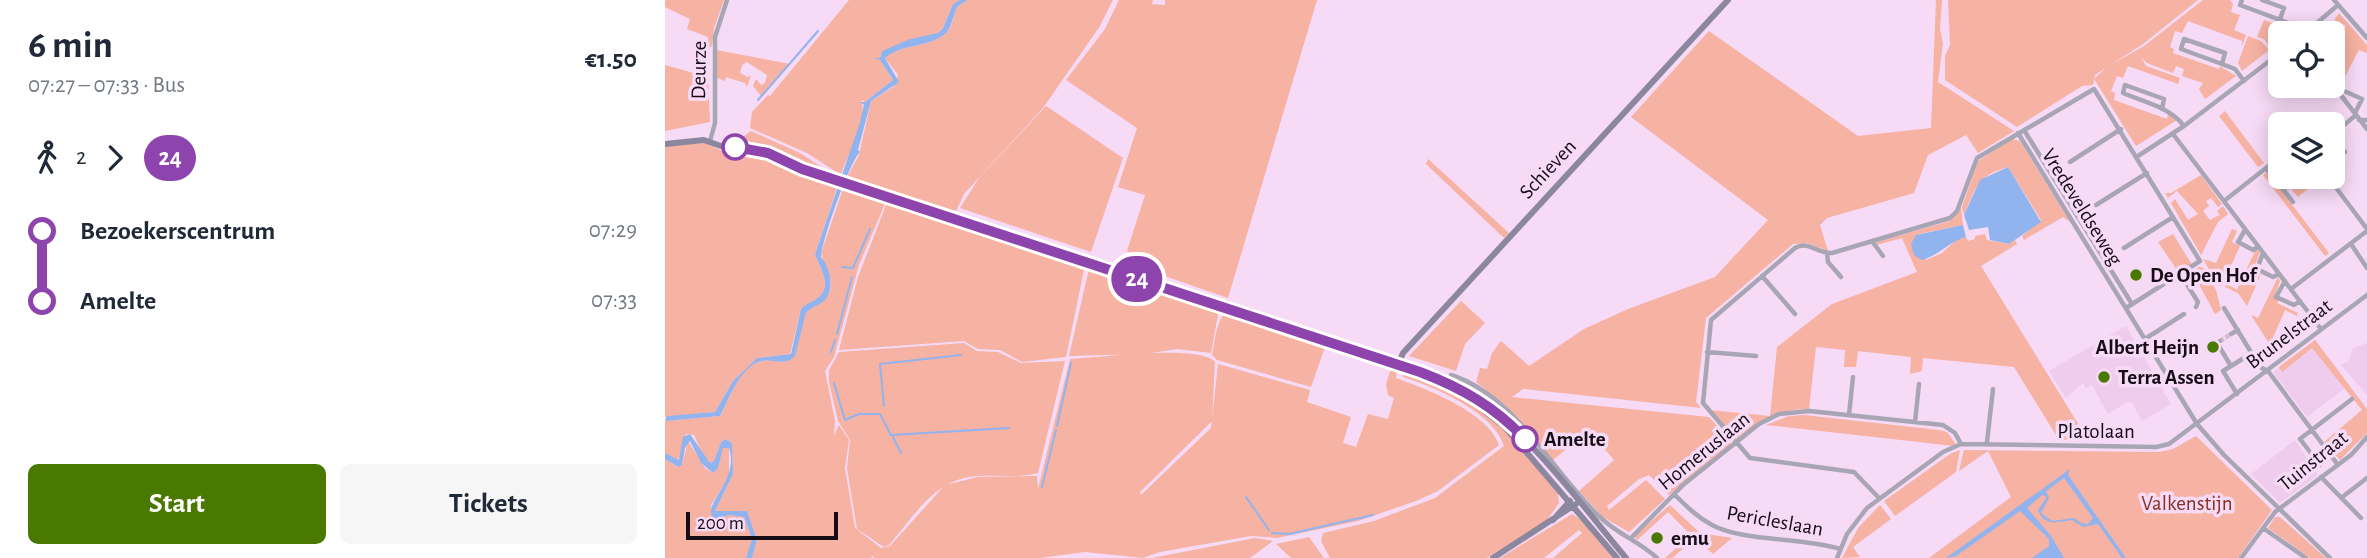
<!DOCTYPE html>
<meta charset="utf-8">
<style>
:root{--surface:#fff;--page:#f6f6f7;--text:#1f2937;--muted:#747a83;--accent:#497901}
body{margin:0;font-family:"Alegreya Sans",sans-serif;background:var(--page);color:var(--text);height:100vh;display:flex;flex-direction:column;font-size:26px;white-space:nowrap}
*{box-sizing:border-box;margin:0}
p{font-size:23px;color:var(--muted)}
.icon{flex:none;width:38px;height:38px;fill:none;stroke:currentColor;stroke-width:2;stroke-linecap:round;stroke-linejoin:round}
.map{position:relative;flex:1;overflow:hidden}
.sheet{display:flex;flex-direction:column;background:var(--surface);width:665px}
.sheet>*{flex:none}
.badge{padding:0 14px;border-radius:23px;font-size:24px;line-height:46px}
.controls{position:absolute;left:1603px;top:21px;display:grid;gap:14px}
.controls a{display:grid;place-items:center;width:77px;height:77px;border-radius:10px;background:var(--surface);box-shadow:0 4px 18px #0003;font-size:35px}
.scale{position:absolute;left:21px;bottom:18px;width:152px;box-sizing:border-box;padding-left:7px;border:4px solid #160c16;border-top:0;font-size:19px;line-height:24px;white-space:nowrap;color:#160c16;-webkit-text-stroke:5px #f7daf6;paint-order:stroke}
.map>.badge{position:absolute;translate:-50% -50%;box-shadow:0 0 0 4px #fff}
.legs{display:flex;align-items:center;gap:10px;height:77px;padding:0 28px;font-size:23px}
.legs p{margin-inline-start:auto}
.headline{display:flex;align-items:center;justify-content:space-between;height:119px;padding:0 28px}
h1{font-size:38px;font-weight:600;line-height:52px}
.primary-button{display:flex;gap:14px;margin-top:auto;padding:14px 28px}
.primary-button a{flex:1;height:80px;border-radius:10px;background:var(--accent);color:#fff;font-size:28px;font-weight:600;line-height:80px;text-align:center}
.primary-button a+a{background:var(--page);color:var(--text)}
ul{padding:0 28px;list-style:none}
li{display:flex;align-items:center;gap:24px;height:70px;font-size:26px}
li i{display:grid;place-items:center;width:10px;height:100%;margin:0 9px;background:currentColor}
li i::after{content:'';width:18px;height:18px;margin:-9px;border:5px solid;border-radius:50%;background:var(--surface)}
li p{margin-inline-start:auto}
li:first-child i{background:linear-gradient(#0000 50%,currentColor 0)}
li:last-child i{background:linear-gradient(currentColor 50%,#0000 0)}
main{display:flex;flex:1;min-height:0}
.map>svg:first-child{display:block}
</style>
<main>
<section class="sheet">
<div class="headline"><div><h1>6 min</h1><p>07:27 – 07:33 · Bus</p></div><b>€1.50</b></div>
<div class="legs"><svg class="icon" aria-label="walk" viewBox="0 0 24 24"><circle cx="13" cy="4" r="2"/><path d="M13 8l-2 6 4 7M11 14l-3 7M7 12l3-4h3l4 4"/></svg>2<svg class="icon" aria-label="forward" viewBox="0 0 24 24"><path d="M9 5l7 7-7 7"/></svg><b class="badge" style="background:#8e44ad;color:#fff">24</b></div>
<ul>
<li><i style="color:#8e44ad"></i><b>Bezoekerscentrum</b><p>07:29</p></li>
<li><i style="color:#8e44ad"></i><b>Amelte</b><p>07:33</p></li>
</ul>
<div class="primary-button"><a>Start</a><a>Tickets</a></div>
</section>
<div class="map">
<svg width="1702" height="558" viewBox="0 0 1702 558">
<rect width="100%" height="100%" fill="#f7daf6"/>
<!-- built -->
<path fill="#efccee" d="M1461 326 1506 404 1477 421 1467 403 1463 402 1443 414 1427 385 1421 388 1418 383 1401 398 1384 371Z
M1650 340 1684 385 1642 417 1608 372Z
M1702 343V395L1676 365 1684 360 1688 348Z
M1630 440 1653 475 1615 503 1586 474Z"/>
<!-- green -->
<path fill="#f6b2a2" d="M0 0H59L49 28 47 46 43 48V37L22 29 25 19 0 7Z
M184 0H295L288 4 278 28 273 33 217 51 215 58H208L215 60 228 80 200 102 196 100C204 120 182 154 176 175L142 153 85 128 87 112 103 95 105 96Z
M303 0H448L435 26 378 108 299 194 291 211 182 177 194 155 206 101 228 87 233 75 220 58C237 43 267 48 282 32 289 24 288 14 293 6Z
M454 0H488L487 4 500 5V0H652L563 298 468 265 470 257 462 251 480 195 453 187 472 128 401 80 440 29Z
M1271 0H1277L1275 29 1278 43 1273 82 1349 131 1313 153 1301 135 1263 155 1249 193 1162 218 1155 225 1163 251 1142 243 1128 244 1041 318 1031 402 1036 408 858 389 847 397 1044 417 1065 440V446L1004 495 984 475 974 479 942 506 944 510 981 480 1000 499 964 532 938 517 914 491 949 460 927 434 916 443 912 440 888 460 839 404 811 382 815 368 822 369 827 353 836 341 864 366 919 329 963 309 1050 277 1103 220 966 117 1044 31 1193 136 1266 128Z
M1283 0H1533L1478 44 1430 75 1428 85 1417 86 1352 127 1280 80V56L1285 45Z
M1538 0H1565L1568 4 1566 12 1575 15 1569 30 1581 35 1577 46V41L1523 21 1517 33 1510 31 1505 47 1509 49 1508 53 1554 69 1555 66 1571 76 1540 99 1534 89 1538 83 1517 76 1519 69 1511 66 1508 73 1482 63 1476 57 1481 66 1515 78 1513 84 1463 66 1458 78 1452 76 1446 91 1450 93 1449 100 1502 119 1503 114 1512 120 1471 146 1429 79 1442 67 1479 46Z
M1674 13 1702 45V53L1694 50 1674 88 1672 85 1680 65 1668 57 1681 26 1669 20Z
M1599 20 1620 28 1622 24 1631 30 1615 33V42L1606 49 1599 39 1592 37Z
M1583 36 1596 41 1604 50 1577 71 1573 63Z
M51 50 125 64 97 97 88 86 91 79 96 85 100 83 102 75 82 62 77 65 75 73 83 77 86 75 82 87 80 83 61 77 60 81 52 78Z
M0 65 43 77 45 122 0 131Z
M381 106 458 158 426 252 295 208 314 178Z
M1560 111 1599 163 1593 167 1554 116Z
M86 131 135 153 172 177 102 150 78 146V137Z
M1347 139 1355 141 1405 222 1398 217 1359 240 1357 236 1376 220 1343 167C1312 176 1311 187 1299 215L1297 207 1313 161Z
M41 143 57 151 97 154 173 185 150 254C154 266 167 284 155 296 149 302 141 303 136 309L125 354 92 358 68 381 50 412 0 417V146Z
M763 159 844 233 839 238 761 164Z
M1610 166H1615V177L1655 179 1633 197 1626 189 1620 190 1605 171Z
M1602 172 1664 253 1660 256 1598 175Z
M1536 175 1557 204 1553 207 1546 198 1541 201 1544 206 1538 211 1545 220 1555 215 1552 211 1558 206 1563 214 1553 222 1536 255 1506 203 1510 199 1523 220 1533 214 1512 191 1503 198 1500 193H1506Z
M179 186 222 199 194 265 169 357 160 371 170 421 169 435 174 425 184 440 180 468 190 528 216 548 225 546 280 485 313 477 372 476 373 489 405 359C433 358 535 344 550 362L547 421 475 492 476 495 546 428 553 364 645 390 642 402 686 417 678 443 691 447 703 414 723 419 729 398 723 395 721 384 727 366 732 367 731 378C761 389 823 412 834 445L773 491 751 501 693 521 612 538 586 536 495 552 478 558 420 552 375 558H208L210 555 206 558H87L92 540 82 512 50 511 68 474 67 443 60 439 56 442 49 461 45 463 39 458 29 435 21 434 15 458 10 460 0 453V421L55 416C64 400 76 363 98 361 110 359 119 366 129 357L141 313C146 307 154 306 159 300 175 285 159 267 156 253Z
M223 200 420 265 401 357 357 362 335 350 313 349 299 341 174 350 193 277Z
M1296 207 1298 225 1254 234 1261 260 1277 253 1291 240 1301 237 1303 241 1310 239V236L1320 234 1322 240 1344 244 1350 240 1352 244 1316 266 1423 440H1394L1349 367 1258 358 1257 371 1245 374 1246 357 1193 351 1191 367H1179L1180 350 1151 347 1144 409C1108 409 1100 423 1072 439L1044 410 1105 416 1112 347 1167 304 1252 272 1237 238 1211 245 1212 242 1285 221Z
M1567 229 1572 231 1567 242 1575 246 1557 286H1554L1538 259 1551 263Z
M1508 234 1527 265 1514 273 1493 242Z
M1591 249 1595 252 1589 268 1596 274 1582 306 1573 293 1560 287 1561 283 1572 290Z
M428 267 554 309 546 353 512 349 480 354 404 356 424 269Z
M1534 267 1539 268 1551 290 1556 310 1550 314 1527 271Z
M1613 277 1615 281 1609 298 1614 300 1612 303 1633 313 1632 316 1620 310 1606 342 1614 346 1620 342 1615 351 1607 348 1586 315 1593 318Z
M796 301 820 323 800 344 791 371 744 356Z
M562 311 661 344 646 387 552 360 547 355C550 342 551 320 562 311Z
M1650 340 1702 409V433L1675 460 1659 442 1697 410 1647 348 1617 372 1614 367Z
M299 343 312 351 333 352 356 363 400 361 373 473C354 478 334 475 314 476 271 477 250 515 224 545L219 547 192 529 182 468 185 440 173 421 164 382V370L174 352Z
M737 371 799 397 837 427 893 493 894 503 880 523 822 558H665L656 541 658 533 709 521 770 498 839 446C830 413 768 386 738 377Z
M1139 415 1274 430 1282 432 1290 443 1289 446 1101 425 1124 416Z
M1531 436 1607 510 1573 558H1264L1346 497 1323 451 1294 471 1299 450 1494 452 1508 449Z
M23 441 40 468 48 473 53 468 58 447 64 448V477L46 505 50 520 64 515 79 517 87 539 81 558H0V459L12 467 17 465Z
M1295 450 1291 472 1230 516 1219 501 1285 454Z
M1005 505 1035 533 1067 538 1048 554 1031 538 1007 558H1000L1026 535 1003 512 972 540 969 536Z
M1215 505 1226 519 1188 547 1195 557 1177 558 1193 528Z
M907 514 916 520 948 558H888L917 533 914 530 879 558H835Z
M1610 517H1615L1661 558H1645L1603 528Z
M644 537 659 558H626L611 544Z
M590 538 608 541 585 558H487Z"/>
<!-- water -->
<path fill="#91b4ef" fill-rule="evenodd" d="M295 0H303L293 6C288 14 288 24 282 32 267 48 237 43 220 58L234 82 206 101 193 150 195 152C185 161 157 240 156 257 165 267 170 289 160 300 154 306 146 307 141 313L130 356C118 368 107 357 93 362 74 370 64 399 55 416L0 421 2 416 50 412 68 381 92 358 126 354 136 309C141 303 149 302 155 296 167 284 154 266 150 254L195 122 199 105 195 102H200L228 80 215 60 208 58H215L217 51 245 39 273 33 278 28 288 4Z
M1343 167 1376 222 1344 244 1325 240 1323 227 1304 230 1299 215 1315 180Z
M1298 225 1301 237C1285 241 1276 254 1257 260L1249 255 1246 244 1251 235Z
M25 434 45 463 49 461 56 442 60 439 67 443 68 474 50 511H82L92 540 87 558H81L87 539 79 517 64 515 49 520C35 504 75 482 64 448H58L53 468 48 473 36 463 25 441 20 448 17 465 13 467 0 459V453L14 460 18 437Z
M1405 469 1403 475 1461 558H1457L1433 524 1418 527 1407 520C1393 522 1379 527 1373 510L1382 497 1377 495 1362 508 1386 536 1399 558H1367L1384 546V539L1355 511 1291 556 1281 558ZM1399 478 1428 518 1423 524 1416 523 1409 518 1387 521 1376 513 1384 498 1381 491Z"/>
<g fill="none" stroke-linecap="round" stroke-linejoin="round">
<!-- stream -->
<path stroke="#91b4ef" stroke-width="2" d="M93 100 153 31
M177 267 188 268 205 229
M172 334 187 277
M166 352 170 340
M169 383 180 420 194 414H215L226 435 344 428
M219 406 215 364 296 355
M392 426 406 363
M227 435 236 453
M377 487 391 430
M581 497 604 530
M607 533 624 534 708 515"/>
<!-- street-tunnel -->
<path stroke="#d5bbd4" stroke-width="4.5" stroke-dasharray="4.5 2" stroke-linecap="butt" d="M1555 341 1566 334"/>
<!-- street -->
<path stroke="#a8a6b5" stroke-width="4.5" d="M1577 0 1575 5 1629 25 1637 33
M1597 0 1619 8 1615 19
M1669 0 1702 38
M1640 33 1673 5
M1557 64 1516 49 1519 39 1560 53 1557 64 1570 69 1579 81
M1668 68 1675 71 1668 86
M1668 85 1702 129
M1674 93 1677 90 1697 99 1690 113
M1497 109 1499 99 1460 85 1458 93C1479 102 1505 107 1519 126
M1694 120H1702
M1359 130 1467 304
M1353 133 1532 424 1559 455 1665 558
M1508 134 1656 329
M1668 134 1691 115
M1668 136 1680 152
M45 141 50 123V37L62 0
M1473 156 1519 126 1615 53
M1405 162 1456 129
M1601 168 1628 202
M1663 177 1702 229
M1559 201 1615 157
M1431 205 1482 173
M1580 230 1573 242 1588 250 1593 247
M1207 241 1218 256
M1686 244 1702 268
M1459 248 1508 217
M1162 253 1163 262 1176 277
M1598 253 1592 269 1608 277 1614 274
M1516 275 1533 302 1531 307
M1097 276 1130 314
M1620 281 1611 297 1629 305 1635 301
M1626 289 1702 231
M1559 308 1595 367 1603 371 1673 465
M1566 334 1573 330
M1480 339 1519 314
M1555 341 1552 343 1566 366
M1042 352 1091 356
M786 375C852 396 887 473 936 518 954 535 975 542 992 558
M1572 394 1558 371 1587 353
M1184 415 1188 377
M1250 422 1254 384
M1322 442 1328 389
M1655 465 1635 439 1687 399
M1656 477 1696 518
M1009 494C1021 506 1032 517 1047 525 1079 542 1137 537 1175 549
M1214 498 1189 472 1085 458 1038 403 1046 320 1130 248C1143 240 1153 254 1167 253L1285 218 1292 211 1312 158 1429 89 1535 261 1461 308
M1676 498 1702 478
M1598 528 1641 558
M967 537 1018 485 1094 424 1114 414 1144 411 1278 425 1290 433 1296 444
M1172 558 1182 534 1202 508 1278 452 1296 444 1491 447 1504 444 1702 295
M1576 558 1610 512 1686 455 1702 437"/>
<!-- secondary -->
<path stroke="#8b879e" stroke-width="6" d="M0 144 39 140 70 151H87
M60 148C89 146 112 157 137 169L780 382C858 419 907 494 961 558
M733 365 738 353 1063 0
M796 393 839 426 952 558
M888 520 905 501
M828 558 911 504"/>
</g>
<g fill="none" stroke-linecap="round" stroke-linejoin="round">
<defs>
<path id="line-1" d="M70 147 103 153 137 169 755 372C797 388 830 407 860 439"/>
</defs>
<!-- line-1 casing -->
<use href="#line-1" stroke="#fff" stroke-width="16"/>
<!-- line-1 -->
<use href="#line-1" stroke="#8e44ad" stroke-width="10"/>
</g>
<!-- markers -->
<g fill="#fff" stroke="#8e44ad" stroke-width="3.5">
<circle cx="70" cy="147" r="12"/>
<circle cx="860" cy="439" r="12"/>
</g>
<g fill="#497901" stroke="#f7daf6" stroke-width="2.5">
<circle cx="1471" cy="275" r="7"/>
<circle cx="1548" cy="347" r="7"/>
<circle cx="1439" cy="377" r="7"/>
<circle cx="992" cy="538" r="7"/>
</g>
<g text-anchor="middle" dominant-baseline="central" stroke-width="7" stroke-linejoin="round" paint-order="stroke">
<!-- street labels -->
<g font-size="21" fill="#160c16" stroke="#f7daf6">
<text transform="translate(34 70) rotate(-89)">Deurze</text>
<text transform="translate(883 169) rotate(-47)">Schieven</text>
<text transform="translate(1417 207) rotate(58)">Vredeveldseweg</text>
<text transform="translate(1624 334) rotate(-37)">Brunelstraat</text>
<text x="1431" y="431">Platolaan</text>
<text transform="translate(1039 451) rotate(-39)">Homeruslaan</text>
<text transform="translate(1648 461) rotate(-39)">Tuinstraat</text>
<text transform="translate(1110 521) rotate(10)">Pericleslaan</text>
</g>
<!-- poi labels -->
<g font-size="21" font-weight="bold" fill="#160c16" stroke="#f7daf6" text-anchor="start">
<text x="1485" y="275">De Open Hof</text>
<text x="1534" y="347" text-anchor="end">Albert Heijn</text>
<text x="1453" y="377">Terra Assen</text>
<text x="1006" y="538">emu</text>
</g>
<!-- stop labels -->
<g font-size="21" font-weight="bold" fill="#160c16" stroke="#f7daf6" text-anchor="start">
<text x="879" y="439">Amelte</text>
</g>
<!-- park labels -->
<g font-size="21" fill="#883020" stroke="#f7daf6">
<text x="1522" y="503">Valkenstijn</text>
</g>
</g>
</svg>
<div class="controls">
<a><svg class="icon" aria-label="locate" viewBox="0 0 24 24"><circle cx="12" cy="12" r="6"/><path d="M12 2v4M12 18v4M2 12h4M18 12h4"/></svg></a>
<a><svg class="icon" aria-label="layers" viewBox="0 0 24 24"><path d="M12 4l9 5-9 5-9-5zM3 14l9 5 9-5"/></svg></a>
</div>
<div class="scale">200 m</div>
<b class="badge" style="left:472px;top:279px;background:#8e44ad;color:#fff">24</b>
</div>
</main>
